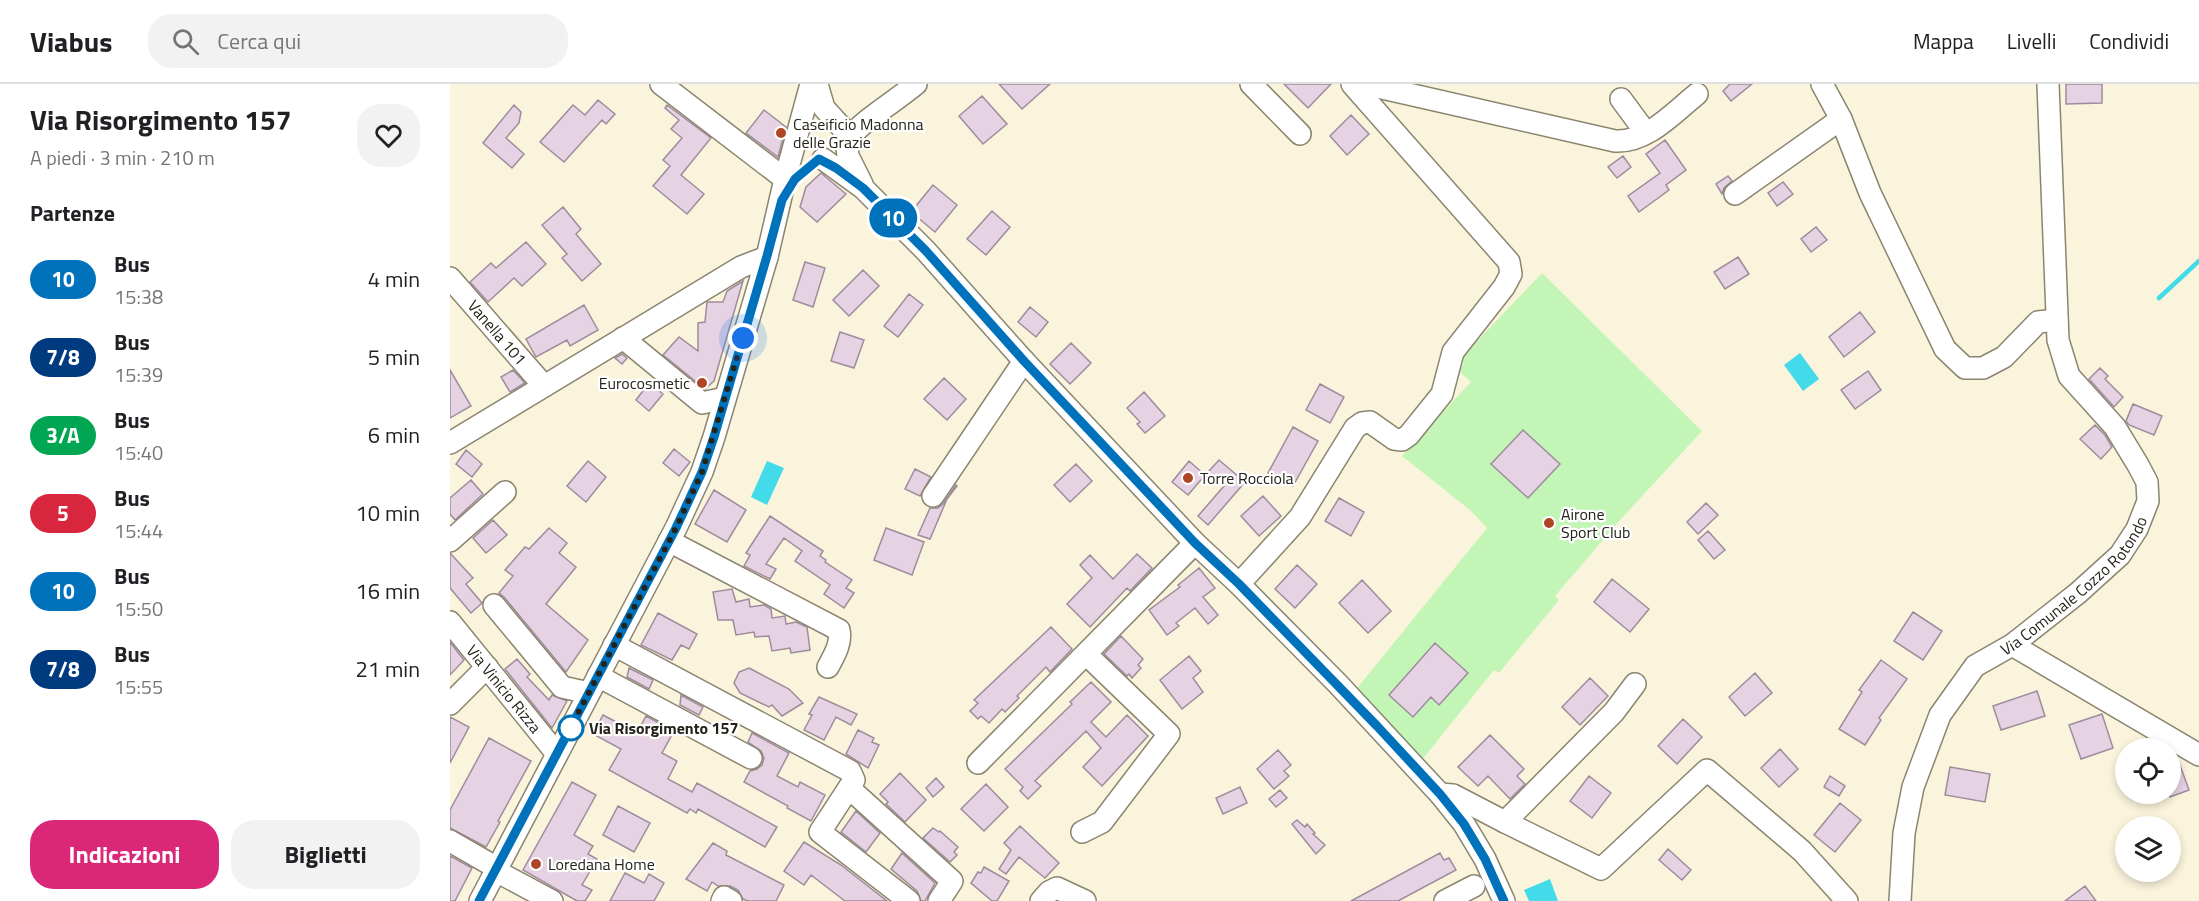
<!DOCTYPE html>
<html lang="it">
<meta charset="utf-8">
<style>
:root{--surface:#fff;--page:#f2f2f2;--text:#202124;--muted:#757577;--line:#e0e0e0;--accent:#db2777}
body{margin:0;font-family:"Titillium Web",sans-serif;background:var(--page);color:var(--text);height:100vh;display:flex;flex-direction:column;font-size:22px;white-space:nowrap}
*{box-sizing:border-box;margin:0}
p{font-size:20px;color:var(--muted)}
.icon{flex:none;width:33px;height:33px;fill:none;stroke:currentColor;stroke-width:2;stroke-linecap:round;stroke-linejoin:round}
.map{position:relative;flex:1;overflow:hidden}
.side{display:flex;flex-direction:column;background:var(--surface);width:450px}
.side>*{flex:none}
.badge{padding:0 12px;border-radius:20px;font-size:21px;line-height:39px}
.tools{position:absolute;left:1665px;top:654px;display:grid;gap:12px}
.tools a{display:grid;place-items:center;width:66px;height:66px;border-radius:50%;background:var(--surface);box-shadow:0 3px 9px #0003;font-size:30px}
.you{position:absolute;width:30px;height:30px;margin:-15px;border:4px solid #fff;border-radius:50%;background:#1a73e8;box-shadow:0 0 0 9px #1a73e833}
.map>.badge{position:absolute;translate:-50% -50%;box-shadow:0 0 0 3px #fff}
h2{padding:0 30px;font-size:22px;line-height:54px}
.round{display:grid;place-items:center;flex:none;width:63px;height:63px;border-radius:24px;background:var(--page)}
.head{display:flex;align-items:center;justify-content:space-between;height:102px;padding:0 30px}
h1{font-size:28px;font-weight:700;line-height:45px}
.action{display:flex;gap:12px;margin-top:auto;padding:12px 30px}
.action a{flex:1;height:69px;border-radius:24px;background:var(--accent);color:#fff;font-size:24px;font-weight:700;line-height:69px;text-align:center}
.action a+a{background:var(--page);color:var(--text)}
ul{padding:0;list-style:none}
li{display:flex;align-items:center;gap:18px;height:78px;padding:0 30px}
li div{flex:1}
li b{display:block;font-size:22px}
li em{font-style:normal}
li .badge{min-width:66px;font-weight:700;text-align:center}
header{display:flex;align-items:center;gap:36px;box-sizing:border-box;height:84px;padding:0 30px;background:var(--surface);border-bottom:2px solid var(--line)}
header strong{font-size:28px}
nav{display:flex;gap:33px;margin-inline-start:auto;font-size:21px}
.search{width:420px;height:54px;background:var(--page);display:flex;align-items:center;gap:15px;box-sizing:border-box;padding:0 21px;border-radius:24px;color:var(--muted);font-size:22px}
main{display:flex;flex:1;min-height:0}
.map>svg:first-child{display:block}
</style>
<header>
<strong>Viabus</strong>
<div class="search"><svg class="icon" aria-label="search" viewBox="0 0 24 24"><circle cx="10" cy="10" r="6"/><path d="M15 15l6 6"/></svg>Cerca qui</div>
<nav><a>Mappa</a><a>Livelli</a><a>Condividi</a></nav>
</header>
<main>
<section class="side">
<div class="head"><div><h1>Via Risorgimento 157</h1><p>A piedi · 3 min · 210 m</p></div><a class="round"><svg class="icon" aria-label="heart" viewBox="0 0 24 24"><path d="M12 20l-8-8c-3-5 5-10 8-4 3-6 11-1 8 4z"/></svg></a></div>
<h2>Partenze</h2>
<ul>
<li><span class="badge" style="background:#0072bc;color:#fff">10</span><div><b>Bus</b><p>15:38</p></div><em>4 min</em></li>
<li><span class="badge" style="background:#003b80;color:#fff">7/8</span><div><b>Bus</b><p>15:39</p></div><em>5 min</em></li>
<li><span class="badge" style="background:#00a651;color:#fff">3/A</span><div><b>Bus</b><p>15:40</p></div><em>6 min</em></li>
<li><span class="badge" style="background:#d7263d;color:#fff">5</span><div><b>Bus</b><p>15:44</p></div><em>10 min</em></li>
<li><span class="badge" style="background:#0072bc;color:#fff">10</span><div><b>Bus</b><p>15:50</p></div><em>16 min</em></li>
<li><span class="badge" style="background:#003b80;color:#fff">7/8</span><div><b>Bus</b><p>15:55</p></div><em>21 min</em></li>
</ul>
<div class="action"><a>Indicazioni</a><a>Biglietti</a></div>
</section>
<div class="map">
<svg width="1749" height="817" viewBox="0 0 1749 817">
<rect width="100%" height="100%" fill="#fbf4dc"/>
<!-- green -->
<path fill="#c3f5b7" d="M1092 189 1252 347 1171 435 1105 512 1109 516 1049 589 1044 586 968 681 921 628 923 620 916 613 908 612 904 608 1037 444 1020 426 952 372 1021 298 1008 286 1014 279 1010 275Z"/>
<!-- water -->
<path fill="#43dbe9" d="M1350 269 1369 295 1353 307 1334 281Z
M317 377 334 384 317 421 301 413Z
M1100 795 1108 817H1079L1074 806Z"/>
<g fill="none" stroke-linecap="round" stroke-linejoin="round">
<!-- stream -->
<path stroke="#43dbe9" stroke-width="4.5" d="M1709 214 1749 177"/>
</g>
<!-- building -->
<path fill="#e5d2e3" stroke="#9e8c9d" stroke-width="1.5" d="M549 0H600L572 25Z
M834 0H881L858 24Z
M1280 0H1302L1281 17 1273 7Z
M1616 0H1652V19L1616 20Z
M532 12 557 40 533 60 509 32Z
M148 16 165 30 156 40 152 36 114 78 90 58 123 21 135 31Z
M64 21 71 28 69 39 56 54 74 70 62 84 33 59Z
M217 21 261 54 231 91 254 110 237 130 203 102 220 82 213 76 232 54 221 45 229 36 215 24Z
M314 26 336 43 328 73 296 49Z
M901 31 919 50 897 71 880 52Z
M1215 56 1236 86 1216 101 1219 106 1189 128 1178 112 1210 89 1196 70Z
M1173 72 1181 83 1167 94 1158 83Z
M371 89 396 110 367 138 350 123 356 103Z
M1278 92 1282 97 1274 104 1272 110 1266 100Z
M1333 98 1343 110 1327 122 1318 109Z
M483 101 507 121 485 148 461 128Z
M113 123 131 145 126 150 151 180 132 197 112 174 117 170 92 141Z
M542 127 560 143 536 171 517 155Z
M1366 143 1377 156 1361 168 1351 155Z
M76 158 96 180 72 202 64 194 38 218 20 198 41 179 46 184Z
M1288 173 1299 190 1275 205 1264 188Z
M355 178 375 184 363 223 343 216Z
M413 186 429 202 399 232 383 216Z
M293 197 264 297 255 305 213 271 229 253 248 267V239L255 238 257 218H273L277 207Z
M459 210 473 221 448 253 434 242Z
M134 221 148 246 120 262 117 256 86 273 76 255Z
M580 223 598 238 586 253 568 238Z
M1410 228 1425 248 1394 273 1379 253Z
M390 248 414 256 404 284 381 277Z
M621 259 641 279 620 300 600 280Z
M172 270 177 274 172 280 165 274Z
M1650 284 1658 292 1655 295 1673 313 1664 323 1639 295Z
M0 286 21 322 0 334Z
M63 286 75 299 60 308 51 293Z
M1418 287 1431 306 1405 325 1391 306Z
M494 294 516 315 497 336 474 315Z
M199 299 213 310 199 327 186 316Z
M870 300 894 313 880 339 856 326Z
M694 308 715 332 695 349 687 340 690 338 677 324Z
M1683 320 1712 332 1704 351 1679 341 1676 337Z
M1645 341 1655 351 1662 363 1651 375 1630 355Z
M843 343 868 357 843 402 818 389Z
M1073 346 1110 380 1078 414 1041 380Z
M224 365 240 378 229 392 213 379Z
M16 366 32 380 22 393 6 380Z
M769 376 795 398 758 441 748 432 774 402 758 388Z
M138 377 156 393 136 418 117 402Z
M739 377 755 391 738 411 722 398Z
M626 380 642 397 620 418 604 401Z
M465 385 481 393 470 412 455 405Z
M21 396 33 410 5 436 0 430V414Z
M506 401 507 402 497 415 480 455 468 451 480 424H488L493 420Z
M264 406 296 426 277 458 245 440Z
M813 412 831 432 809 452 791 432Z
M889 414 914 428 901 452 875 437Z
M1256 419 1268 431 1248 450 1237 438Z
M320 432 373 467 370 472 376 476 375 478 402 496 396 504 404 509 394 524 374 510 380 501 345 477 352 467 334 454 316 480 326 485 320 495 294 482 300 471 296 469Z
M43 436 57 451 36 469 23 454Z
M99 444 117 459 109 469 126 483 96 520 138 556 116 588 54 513 49 509 63 492 55 486 75 463 79 465Z
M436 444 474 458 462 491 424 476Z
M1258 447 1275 466 1264 475 1248 456Z
M0 469 23 494 16 500 32 519 21 529 0 504Z
M687 470 702 484 680 507 677 504 640 543 617 520 642 494 630 481 640 471 663 495Z
M847 481 867 500 845 524 825 505Z
M749 484 765 504 753 513 768 531 758 540 745 524 726 539 729 542 717 551 699 526 730 503 728 501Z
M1162 495 1199 525 1180 548 1144 518Z
M912 496 941 527 918 549 889 519Z
M282 505 286 518 299 515 300 523 314 521 321 525 322 534 335 532 336 540 346 538 357 543 360 566 341 569 340 564 322 567 319 552 305 553 304 548 286 551 283 536H268L263 508Z
M1463 528 1492 547 1473 576 1444 557Z
M208 529 247 550 239 565 231 561 222 576 191 561Z
M601 543 622 565 600 588 596 583 567 612 569 614 555 628 552 625 539 639 531 632 528 635 520 627 528 619 524 616Z
M671 552 693 575 688 581 691 584 682 594 679 590 677 592 654 570Z
M0 558 14 576 0 591Z
M985 559 1018 589 989 621 981 613 963 633 939 611Z
M739 572 751 587 743 594 753 608 732 625 710 596Z
M67 575 80 590 77 593 99 616 102 611 117 617 102 644 55 585Z
M1431 576 1457 595 1429 634 1431 636 1415 661 1389 645 1412 608 1409 606Z
M179 584 203 596 199 605 177 593Z
M299 584 339 605 353 619 332 632 322 621 319 623 290 609 284 599 289 588Z
M1305 589 1322 609 1295 632 1279 613Z
M1140 594 1158 612 1130 641 1112 623Z
M641 598 661 618 641 638 656 653 677 631 698 652 652 702 633 683 651 664 636 647 585 697 591 702 578 715 570 707 573 703 555 685 622 620 620 618Z
M1587 607 1595 632 1551 646 1543 622Z
M231 611 253 623 249 631 230 621Z
M369 613 407 630 401 641 386 633 374 656 354 646 362 631 359 630Z
M1652 630 1663 664 1631 675 1619 641Z
M153 631 187 649 196 632 224 647 212 669 227 677 218 695 242 708 247 699 327 743 315 763 248 725 246 729 240 725 237 729 159 686 171 665 143 650Z
M0 633 19 643 0 679Z
M1233 635 1252 653 1227 680 1208 662Z
M408 646 424 654 422 658 429 661 418 684 396 670Z
M302 649 339 669 327 692 348 703 350 698 375 711 361 737 337 724 338 722 294 698 300 687 307 685 312 681 314 674 311 667 298 658Z
M1040 651 1074 685 1067 692 1075 700 1060 715 1038 692 1028 702 1008 683Z
M39 654 81 677 48 737 50 738 36 763 0 744V726Z
M1330 665 1348 685 1329 703 1311 684Z
M828 666 841 681 834 687 839 692 824 705 807 685Z
M1720 669 1727 673 1739 706 1720 713Z
M1500 683 1540 690 1535 718 1495 711Z
M450 689 476 716 455 738 436 720 438 718 430 710Z
M1139 692 1161 709 1142 734 1120 717Z
M1380 692 1395 702 1389 712 1374 703Z
M486 694 494 703 483 713 476 704Z
M122 698 146 711 124 751 143 762 138 770 147 775 132 801 142 806 135 817H127L73 786Z
M536 700 558 723 534 747 511 725Z
M790 703 797 719 773 730 766 714Z
M830 706 837 714 826 723 819 715Z
M1390 719 1411 736 1385 768 1364 751Z
M168 722 200 739 184 768 153 751Z
M406 727 430 749 416 768 391 748Z
M847 736 855 743 857 740 865 749 863 750 875 761 866 770 842 740Z
M570 742 609 779 595 794 569 773 556 790 549 785 561 766 554 759Z
M483 744 489 748 490 747 508 763 504 768 507 771 500 778 473 754Z
M354 758 391 781 437 817H395L361 791 354 801 334 787Z
M263 759 277 767 276 771 334 801 326 817H298L293 815 288 806 280 802H268L262 798 257 807 236 795Z
M1218 765 1241 786 1232 796 1209 776Z
M452 769 485 799 475 817H471L467 807 441 785Z
M990 769 994 776 999 774 1006 786 948 817H901Z
M0 772 22 784 5 817H0Z
M534 783 559 797 547 817H542L521 799 528 788 531 789Z
M175 789 194 799 199 790 214 799 204 817H160Z
M1635 802 1646 817H1615Z"/>
<g fill="none" stroke-linecap="round" stroke-linejoin="round">
<defs>
<g id="minor">
<path d="M211 0 335 95"/>
<path d="M367 0 374 24 395 47 398 72 412 100"/>
<path d="M801 0 850 50"/>
<path d="M905 0 919 1 1165 57C1197 59 1223 29 1247 10"/>
<path d="M1372 0 1391 35 1420 109 1495 265 1515 284H1533L1554 273 1588 238 1607 236"/>
<path d="M1171 15 1196 49"/>
<path d="M397 56C417 33 443 19 466 0"/>
<path d="M373 75 413 104 476 167 574 277 745 459 789 500 888 600 990 710 1014 740 1035 775 1054 817"/>
<path d="M1285 110 1391 35"/>
<path id="s1" d="M0 194 94 302"/>
<path d="M173 254 252 319 275 314"/>
<path d="M0 359 291 183 317 173"/>
<path d="M483 412 574 277"/>
<path d="M0 457 55 408"/>
<path d="M219 457 389 546C392 559 384 572 378 583"/>
<path d="M789 500 850 433 905 344 912 339 920 338 944 355 952 356 959 351 992 310 1003 268 1054 203 1061 190 1059 178 902 0"/>
<path d="M44 521 112 603 139 609"/>
<path id="s2" d="M0 538 107 670"/>
<path d="M164 561 400 687 404 696 370 748 459 817"/>
<path d="M1562 561 1749 671"/>
<path d="M148 592 301 674"/>
<path d="M0 620 37 583"/>
<path d="M528 679 745 459"/>
<path d="M399 704 502 797 489 817"/>
<path d="M990 710 1003 711 1055 738 1164 628 1185 600"/>
<path d="M1055 738 1151 785 1257 686 1352 767 1397 817"/>
<path d="M632 748 652 738 719 650 637 571"/>
<path d="M0 757 47 784"/>
<path d="M46 787 102 817"/>
<path d="M30 817 226 444 252 388 264 353 317 173 335 95 361 0"/>
<path d="M272 817 274 813 281 817"/>
<path d="M591 817 599 808 607 804 635 817"/>
<path d="M995 817 1024 802"/>
<path id="s3" d="M1450 817 1454 749 1463 703 1490 631 1525 582 1562 561 1628 509 1670 471 1687 445 1698 417 1697 398 1688 381 1665 343 1619 292 1608 256 1598 0"/>
</g>
</defs>
<!-- minor casing -->
<use href="#minor" stroke="#8b8570" stroke-width="24"/>
<!-- minor -->
<use href="#minor" stroke="#fff" stroke-width="21"/>
</g>
<g fill="none" stroke-linecap="round" stroke-linejoin="round">
<defs>
<path id="line" d="M29 817 226 444 252 388 264 353 317 172 332 116 345 95 369 75 386 84 413 104 476 167 574 277 745 459 789 500 927 642 990 710 1014 740 1035 775 1054 817"/>
</defs>
<!-- line casing -->
<use href="#line" stroke="#fff" stroke-width="14"/>
<!-- line -->
<use href="#line" stroke="#0072bc" stroke-width="9"/>
<!-- walk -->
<path stroke="#252219" stroke-width="6" stroke-dasharray="0 10.8" d="M121 644 117 650 226 444 252 388 293 254"/>
</g>
<!-- markers -->
<g fill="#ad4526" stroke="#fff" stroke-width="2">
<circle cx="331" cy="49" r="6"/>
<circle cx="252" cy="299" r="6"/>
<circle cx="738" cy="394" r="6"/>
<circle cx="1099" cy="439" r="6"/>
<circle cx="86" cy="780" r="6"/>
</g>
<circle fill="#fff" stroke="#0072bc" stroke-width="3" cx="121" cy="644" r="12"/>
<g text-anchor="middle" dominant-baseline="central" stroke-width="4.5" stroke-linejoin="round" paint-order="stroke">
<!-- poi labels -->
<g font-size="16" fill="#252219" stroke="#fff" text-anchor="start">
<text x="343" y="40">Caseificio Madonna<tspan x="343" dy="18">delle Grazie</tspan></text>
<text x="240" y="299" text-anchor="end">Eurocosmetic</text>
<text x="750" y="394">Torre Rocciola</text>
<text x="1111" y="430">Airone<tspan x="1111" dy="18">Sport Club</tspan></text>
<text x="98" y="780">Loredana Home</text>
</g>
<!-- street labels -->
<g font-size="16" fill="#252219" stroke="#fff">
<text stroke="none"><textPath href="#s1" startOffset="72">Vanella 101</textPath></text>
<text stroke="none"><textPath href="#s3" startOffset="381">Via Comunale Cozzo Rotondo</textPath></text>
<text stroke="none"><textPath href="#s2" startOffset="86">Via Vinicio Rizza</textPath></text>
</g>
<!-- stop labels -->
<g font-size="16" font-weight="bold" fill="#252219" stroke="#fff" text-anchor="start">
<text x="139" y="644">Via Risorgimento 157</text>
</g>
</g>
</svg>
<div class="tools">
<a><svg class="icon" aria-label="locate" viewBox="0 0 24 24"><circle cx="12" cy="12" r="6"/><path d="M12 2v4M12 18v4M2 12h4M18 12h4"/></svg></a>
<a><svg class="icon" aria-label="layers" viewBox="0 0 24 24"><path d="M12 4l9 5-9 5-9-5zM3 14l9 5 9-5"/></svg></a>
</div>
<div class="you" style="left:293px;top:254px"></div>
<b class="badge" style="left:443px;top:134px;background:#0072bc;color:#fff">10</b>
</div>
</main>
